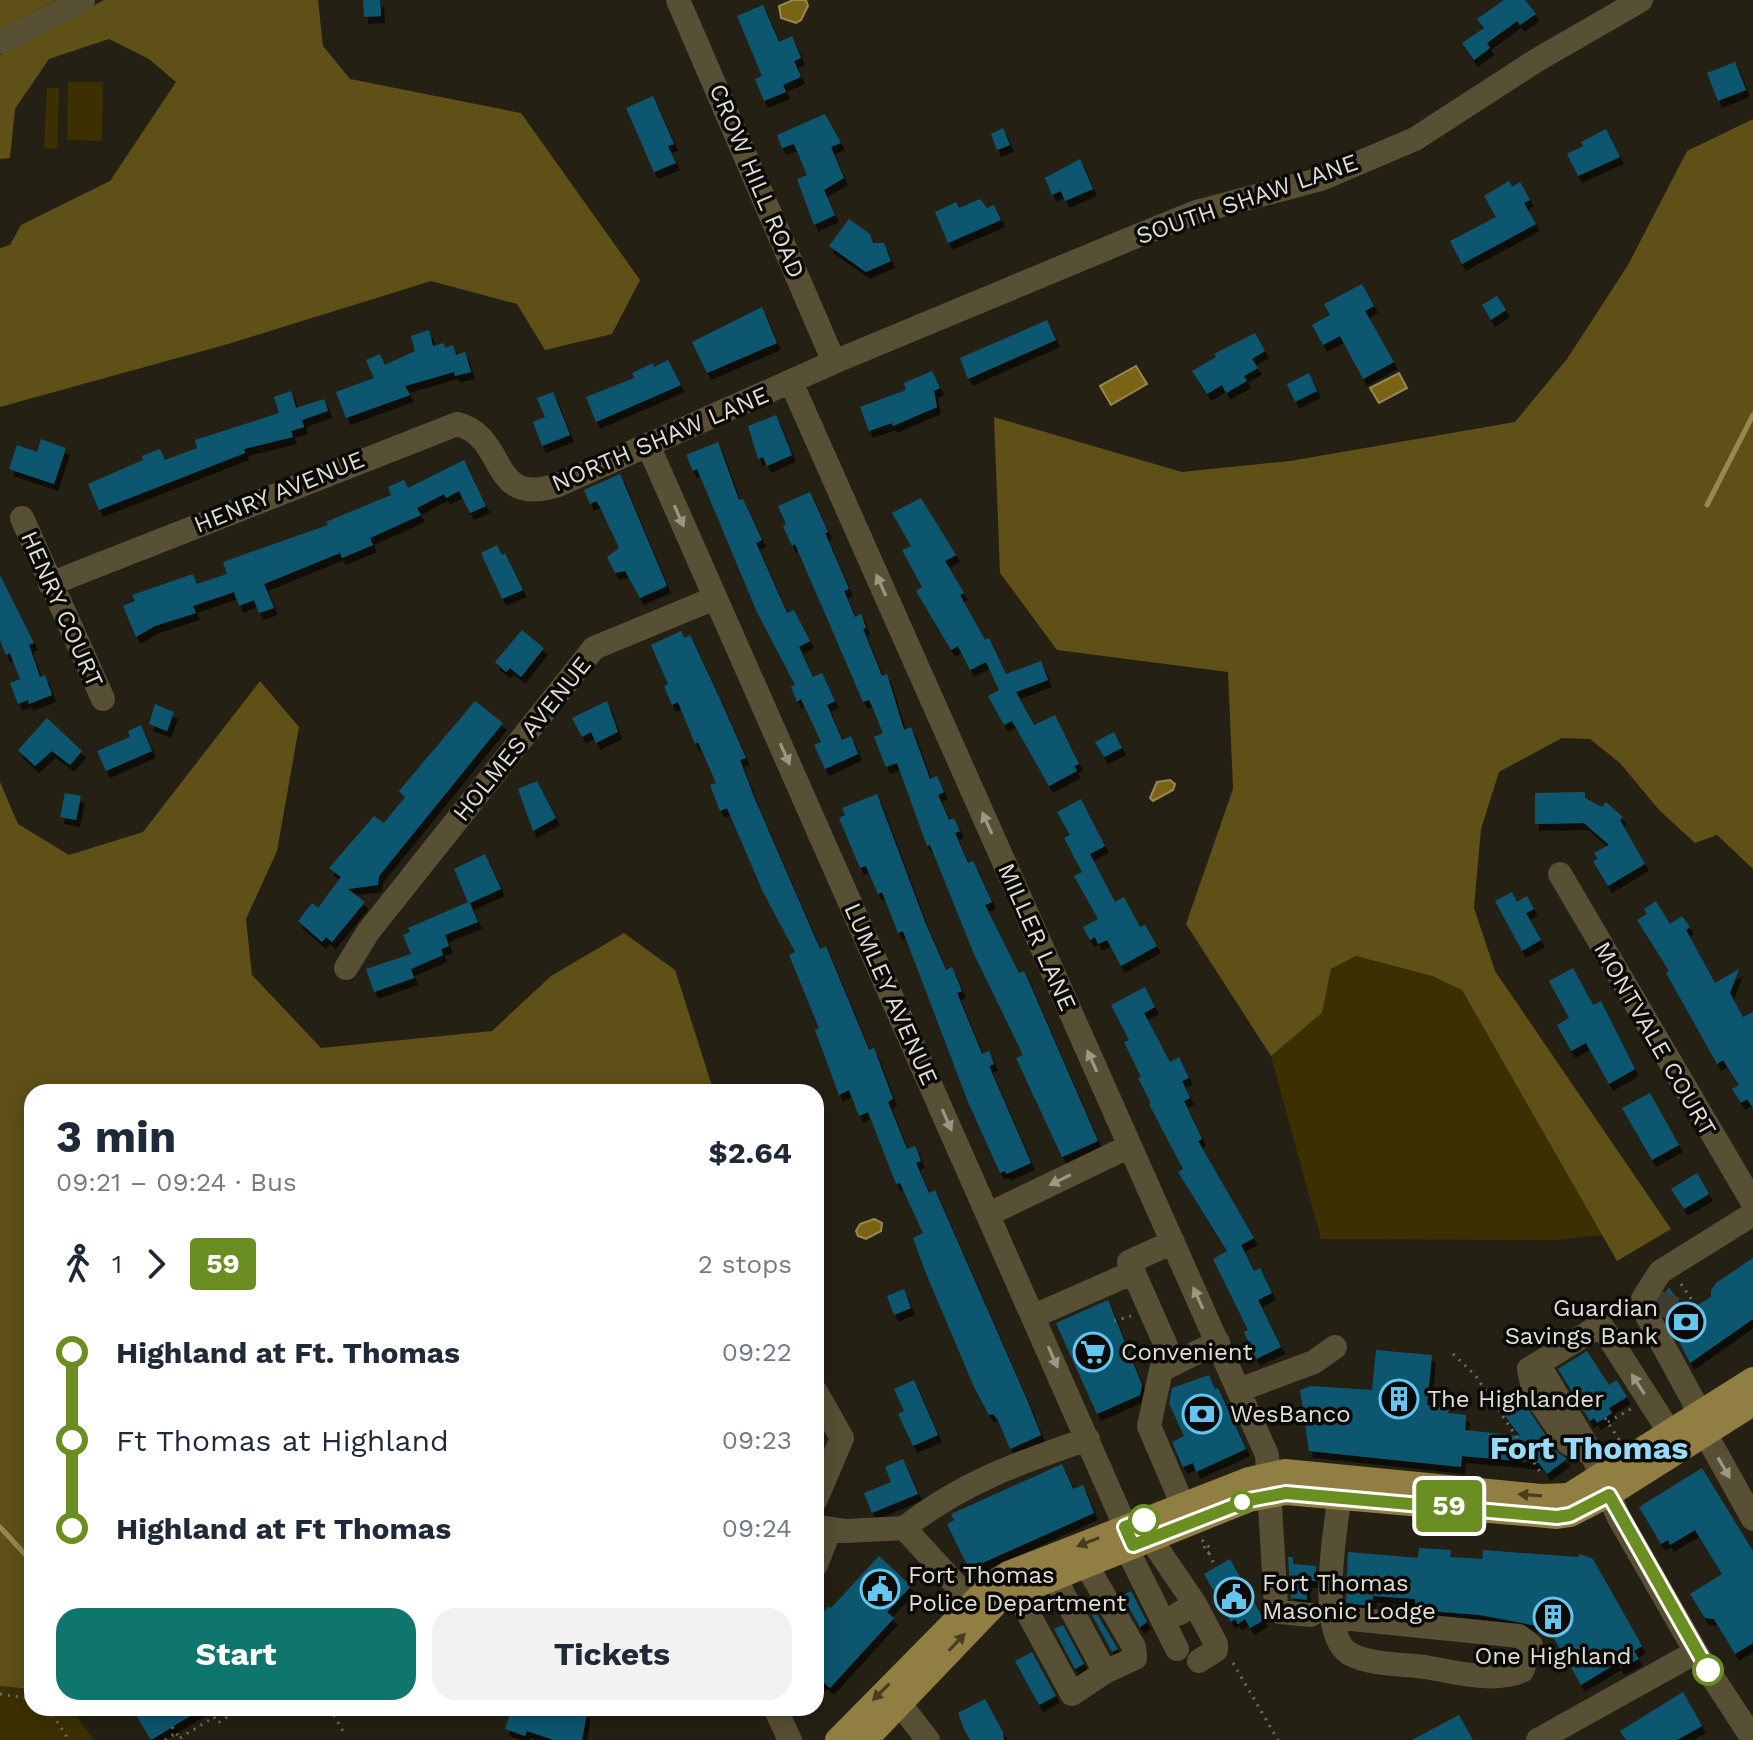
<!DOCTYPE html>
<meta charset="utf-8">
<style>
:root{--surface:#fff;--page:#f2f2f3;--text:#1f2937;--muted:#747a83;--accent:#0f766e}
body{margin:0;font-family:"Work Sans",sans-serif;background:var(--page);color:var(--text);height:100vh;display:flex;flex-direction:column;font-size:30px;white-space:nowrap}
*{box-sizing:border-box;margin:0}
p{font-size:26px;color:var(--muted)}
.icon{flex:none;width:44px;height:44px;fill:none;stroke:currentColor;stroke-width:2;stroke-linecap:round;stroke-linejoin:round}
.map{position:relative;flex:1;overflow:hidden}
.sheet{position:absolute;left:24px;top:1084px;width:800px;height:632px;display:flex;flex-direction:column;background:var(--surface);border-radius:24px;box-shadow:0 4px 20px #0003}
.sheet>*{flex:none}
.badge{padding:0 16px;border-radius:6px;font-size:28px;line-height:52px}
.map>.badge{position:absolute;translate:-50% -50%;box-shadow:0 0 0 4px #fff}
.legs{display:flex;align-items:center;gap:12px;height:88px;padding:0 32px;font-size:26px}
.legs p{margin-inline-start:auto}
.overview{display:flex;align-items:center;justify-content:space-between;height:136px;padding:0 32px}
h1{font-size:44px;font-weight:700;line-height:60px}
.button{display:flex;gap:16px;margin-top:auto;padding:16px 32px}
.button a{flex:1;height:92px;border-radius:24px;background:var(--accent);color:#fff;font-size:32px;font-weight:700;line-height:92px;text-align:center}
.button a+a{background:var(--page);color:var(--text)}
ul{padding:0 32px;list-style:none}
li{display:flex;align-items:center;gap:28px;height:88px;font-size:30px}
li i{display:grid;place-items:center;width:12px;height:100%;margin:0 10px;background:currentColor}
li i::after{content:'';width:20px;height:20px;margin:-10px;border:6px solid;border-radius:50%;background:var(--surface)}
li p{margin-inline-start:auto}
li:first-child i{background:linear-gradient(#0000 50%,currentColor 0)}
li:last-child i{background:linear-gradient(currentColor 50%,#0000 0)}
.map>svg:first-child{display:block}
</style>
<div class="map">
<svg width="1753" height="1740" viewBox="0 0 1753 1740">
<defs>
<filter id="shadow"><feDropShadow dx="4" dy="7" stdDeviation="0" flood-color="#0009"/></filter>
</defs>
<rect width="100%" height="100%" fill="#242014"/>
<!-- green -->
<path fill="#3c3002" d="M68 82H103L102 141 67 140Z
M47 88H59L57 149 44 148Z
M1356 956 1432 976 1462 990 1603 1235 1554 1240 1321 1239 1271 1056 1322 1013 1331 969Z
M12 1685 32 1689V1708H71L94 1740H0V1686Z"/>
<!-- forest -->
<path fill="#5f5017" d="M0 0H56L0 29Z
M104 0H318L323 46 350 79 521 113 640 280 612 334 545 350 517 304 431 281 228 344 0 407V248L10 245 21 225 110 181 176 82 149 59 109 39 49 59 15 109 10 158 0 159V55Z
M1753 119V869L1717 835 1695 843 1659 810 1620 763 1590 739 1562 738 1499 772 1481 829 1474 908 1495 971 1671 1229 1617 1261 1462 990 1432 976 1356 956 1331 969 1322 1013 1271 1056 1186 924 1233 789 1228 672 1057 650 1000 573 994 417 1182 472 1290 461 1515 422 1567 359 1628 265 1687 151Z
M260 681 299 727 277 851 246 919 252 975 321 1048 492 1031 551 976 624 933 675 970 714 1092H32V1689L0 1686V782L18 824 69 855 143 832Z"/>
<!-- water -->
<path fill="#796416" stroke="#98884f" stroke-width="2" d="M793 0H806L808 6 801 20 796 23 781 18 779 6Z
M1136 366 1147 384 1111 405 1100 386Z
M1399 373 1407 388 1379 403 1370 388Z
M1170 780 1175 784 1173 790 1153 801 1150 798 1157 782Z
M874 1219 882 1223 881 1231 866 1239 858 1236 856 1231 860 1224Z"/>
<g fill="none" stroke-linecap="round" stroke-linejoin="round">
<!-- stream -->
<path stroke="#98884f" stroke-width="5" d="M1707 505 1753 415
M0 1527 32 1562"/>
</g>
<!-- building -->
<path fill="#115670" filter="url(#shadow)" d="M363 0H380L381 16 364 17Z
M1504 0H1525L1536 14 1520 25 1517 21 1487 43 1490 48 1474 60 1462 43 1484 28 1477 19Z
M763 5 779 42 792 36 801 58 794 61 801 77 783 85 786 92 764 101 755 79 762 76 737 16Z
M1735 62 1746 90 1718 101 1707 73Z
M653 96 674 144 668 146 676 163 654 172 626 108Z
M825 114 841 143 831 147 844 178 824 190 835 215 814 225 797 179 807 175 794 144 782 148 777 135Z
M1003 128 1010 145 997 150 991 134Z
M1606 129 1620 157 1578 176 1567 154 1583 146 1581 142Z
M1080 159 1093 189 1065 201 1061 191 1052 195 1045 178Z
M1509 181 1512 187 1520 182 1530 200 1524 203 1536 224 1462 264 1450 241 1496 217 1484 196Z
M980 199 987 208 994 205 1001 220 948 243 935 212 956 202 959 208Z
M849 219 870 234 873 243H884L891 261 866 272 829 246Z
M1362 284 1374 306 1365 311 1394 362 1363 379 1340 336 1323 345 1312 325 1330 315 1324 304Z
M1497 296 1506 310 1491 320 1482 305Z
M762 307 777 343 707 373 692 342Z
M1047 320 1056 340 968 379 960 358Z
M429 330 433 346 444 343 445 348 453 345 456 355 465 352 471 372 455 376 454 372 405 386 410 395 346 418 336 392 374 378 366 360 380 354 385 365 415 351 411 336Z
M1255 333 1265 351 1252 359 1258 368 1244 376 1247 381 1226 393 1222 385 1207 394 1192 371 1216 357 1214 354Z
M668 360 681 385 596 422 586 397 634 378 632 373 653 363 654 367Z
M932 371 940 388 934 391 937 407 893 426 892 423 869 431 860 407 906 390 904 383Z
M1309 373 1317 391 1295 402 1287 384Z
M291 391 296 408 324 399 328 411 302 420 304 427 291 431 293 437 244 449 245 453 99 510 88 484 143 460 142 456 160 449 165 460 197 448 195 440 279 413 274 397Z
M553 392 570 435 542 446 533 422 545 417 537 398Z
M776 415 792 455 767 466 763 457 758 459 748 426Z
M41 439 66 448 54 484 9 469 17 445 37 452Z
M718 442 739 500 743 499 762 540 756 543 787 613 794 610 810 641 799 647 813 677 822 673 835 701 827 705 842 740 851 736 858 754 825 769 814 745 821 742 801 699 797 702 791 687 795 685 757 612 697 469 693 471 686 455Z
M464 460 486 506 470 513 459 491 446 498 444 494 417 508 421 515 370 538 373 545 342 558 340 553 264 584 274 608 259 613 254 600 239 606 234 592 193 606 196 613 155 626 136 637 123 606 135 601 132 595 193 574 197 584 227 574 223 562 328 525 326 522 391 495 388 487 404 480 408 488Z
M620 474 667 586 640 598 625 571 615 573 607 557 619 548 600 507 596 501 590 504 584 490Z
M810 492 828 532 825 533 849 589 844 591 855 617 861 614 866 628 863 629 882 676 887 674 904 730 911 727 930 779 937 776 944 792 938 795 949 820 954 818 960 831 955 833 968 863 973 861 992 902 985 905 1019 973 1024 971 1032 989 1098 1141 1062 1157 1016 1058 1023 1055 974 954 930 845 927 846 897 763 886 767 874 737 883 733 872 706 869 700 863 702 795 544 792 546 783 526 786 524 778 506Z
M921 498 956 555 945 561 964 593 960 595 985 640 989 638 1006 674 1041 661 1048 680 1016 692 1034 725 1055 715 1079 764 1074 766 1077 771 1049 786 1012 721 1004 725 988 696 999 690 986 662 970 670 958 646 951 650 916 591 922 587 902 550 911 546 892 513Z
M497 545 502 555 505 553 523 590 502 599 481 553Z
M0 575 34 643 29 645 40 677 45 675 52 695 29 704 28 700 18 704 10 683 20 679 10 653 6 655 0 640Z
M522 630 544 648 521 677 510 668 506 672 495 662Z
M681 631 684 638 690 635 719 697 746 758 740 760 754 797 803 910 820 949 826 946 869 1050 874 1048 893 1099 888 1102 907 1149 915 1146 921 1161 916 1163 929 1193 935 1190 1028 1402 1041 1435 1010 1449 998 1420 993 1414 989 1415 974 1387 925 1271 913 1238 923 1233 900 1183 896 1184 868 1112 859 1116 849 1090 839 1095 815 1030 819 1028 789 955 795 952 763 892 727 808 720 811 710 785 716 783 698 742 695 744 678 702 672 705 664 686 668 684 651 645Z
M475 701 503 723 379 876 378 885 348 889 365 902 332 942 326 937 322 942 298 921 312 903 318 908 341 877 329 868 374 816 384 823 405 797 399 791Z
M607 701 618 732 596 743 591 732 582 737 572 718Z
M155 704 174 712 167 731 149 724Z
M47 718 82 751 70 765 52 751 35 766 18 750Z
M141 725 152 751 106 771 97 751 130 737 128 731Z
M1114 732 1122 748 1104 757 1095 742Z
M537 781 556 818 533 831 518 789Z
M1585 792V798L1602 807 1606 802 1623 817 1620 820 1645 864 1608 886 1593 861 1598 859 1594 853 1609 845 1584 823 1535 824V793Z
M65 793 81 796 76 820 60 817Z
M877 794 925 922 946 970 952 967 962 991 957 993 982 1054 989 1051 994 1064 989 1066 1031 1163 1006 1174 1005 1171 1000 1173 968 1102 903 931 898 933 882 892 878 894 866 866 860 868 839 818 845 815 842 808Z
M1081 799 1105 846 1090 854 1115 902 1124 897 1140 927 1145 925 1157 946 1121 966 1107 940 1098 944 1095 937 1090 940 1083 927 1098 919 1074 876 1082 872 1064 838 1070 835 1057 812Z
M485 854 501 889 470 903 478 922 445 935 449 946 441 949 443 955 411 969 414 978 374 992 366 969 411 954 403 935 410 932 408 928 468 902 454 869Z
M1512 892 1517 902 1527 896 1534 909 1526 913 1541 940 1522 951 1495 901Z
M1656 901 1670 924 1682 916 1690 927 1686 930 1715 983 1739 969 1730 993 1743 1017 1753 1012V1108L1747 1099 1741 1103 1732 1089 1739 1085 1723 1060 1717 1064 1666 973 1669 971 1637 920 1647 914 1644 909Z
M1573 968 1593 1005 1601 1001 1635 1069 1609 1084 1586 1043 1571 1051 1557 1025 1569 1018 1549 981Z
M1145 987 1155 1007 1144 1013 1170 1062 1179 1057 1189 1078 1182 1081 1190 1098 1184 1101 1202 1139 1198 1141 1254 1238 1241 1245 1254 1271 1260 1268 1272 1293 1258 1300 1281 1347 1256 1359 1244 1332 1248 1330 1213 1259 1227 1251 1178 1172 1183 1169 1149 1104 1151 1103 1138 1078 1141 1077 1124 1042 1129 1040 1111 1005Z
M1650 1093 1679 1145 1652 1160 1622 1108Z
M1697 1173 1709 1194 1684 1209 1671 1189Z
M1753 1258V1319L1690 1363 1659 1302 1669 1287 1686 1312 1711 1297V1290L1716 1283Z
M904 1289 911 1308 894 1315 887 1296Z
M1108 1300 1142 1385 1140 1395 1097 1414 1056 1323Z
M1376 1350 1432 1355 1427 1405 1449 1408 1448 1413 1466 1415 1465 1430 1520 1436 1496 1404 1513 1391 1519 1395 1556 1451 1567 1459 1547 1474 1539 1463 1462 1456 1461 1467 1309 1451 1300 1390 1311 1386 1372 1390Z
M1587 1351 1609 1385 1617 1380 1627 1397 1609 1408 1612 1413 1597 1423 1594 1418 1590 1421 1558 1369Z
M1209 1375 1215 1389 1218 1388 1246 1449 1196 1472 1193 1463 1183 1467 1172 1442 1184 1436 1169 1403 1172 1388Z
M914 1380 938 1435 913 1446 898 1414 904 1411 894 1389Z
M903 1459 918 1494 872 1513 864 1493 891 1482 885 1467Z
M1062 1464 1073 1489 1083 1485 1094 1513 969 1569 947 1524 954 1520 951 1514Z
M1702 1468 1753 1551V1643L1735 1654 1714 1619 1705 1618 1690 1594 1722 1574 1695 1530 1670 1545 1668 1540 1661 1544 1639 1507Z
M1419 1548 1451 1550 1450 1557 1482 1559 1483 1550 1578 1557 1580 1554 1593 1559 1642 1646 1634 1651 1639 1659 1621 1668 1617 1663 1581 1685 1548 1628 1480 1615 1415 1610V1599L1373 1596 1372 1606 1346 1603 1348 1552 1418 1558Z
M879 1556 911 1586 887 1612 894 1618 830 1688 823 1682 816 1690V1620L829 1606 831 1608Z
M1288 1557H1293V1564L1316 1566V1581H1306L1307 1600 1291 1598Z
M1230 1559 1264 1620 1250 1628 1245 1619 1238 1624 1235 1619 1231 1622 1204 1574Z
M1131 1591 1147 1622 1140 1627 1122 1596Z
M1095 1611 1118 1649 1112 1652 1091 1613Z
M1063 1625 1084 1664 1075 1669 1054 1629Z
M1032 1652 1056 1696 1039 1705 1015 1661Z
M1683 1692 1702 1726 1677 1740H1626L1620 1731Z
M985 1699 1003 1732 1004 1740H970L964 1729 958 1713Z
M132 1708H203L151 1740Z
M512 1708H574L587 1712 582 1740H554L527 1731 525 1736 505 1729Z
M1459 1715 1473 1740H1412Z"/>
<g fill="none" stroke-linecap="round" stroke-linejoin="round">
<!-- minor-tunnel -->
<path stroke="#403c31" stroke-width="24" stroke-dasharray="24 12" stroke-linecap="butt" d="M1660 1316 1670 1289"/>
<!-- path -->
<path stroke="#716d63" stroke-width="3" stroke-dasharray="2 6" stroke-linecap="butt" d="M1681 1284 1696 1306
M1114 1321 1131 1316
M1453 1354 1475 1375 1543 1476
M1605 1418 1620 1441
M1608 1422 1631 1409
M1202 1540 1210 1548 1209 1553 1204 1550 1205 1545
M1209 1553 1214 1564
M1233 1663 1278 1740
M0 1694 32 1699
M48 1708 69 1740
M330 1708 345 1735
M172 1727 179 1737
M180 1738 214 1717 218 1723 241 1708
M165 1740 176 1733"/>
<!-- minor -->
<path stroke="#585034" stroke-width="24" d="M678 0 834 362
M0 42 83 0
M791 382 1267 1455 1276 1606 1280 1612 1311 1615
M648 445 1133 1544
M22 518 103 699
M50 584 457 424C509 437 487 508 558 485L834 362 1132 238 1196 212 1321 179 1415 139 1537 60 1641 0
M1560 874 1753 1203
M346 968 368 932 594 648 715 598
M989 1214 1130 1146
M1753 1214 1660 1272 1643 1299 1645 1312 1694 1402 1696 1417 1753 1519
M1173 1242 1129 1262 1174 1364
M1034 1316 1134 1272
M1538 1364 1592 1454
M1239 1390 1314 1362 1335 1347
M816 1392 842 1438 816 1499
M1679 1447 1601 1325 1529 1369 1534 1393 1568 1443 1592 1454 1618 1516 1696 1652 1753 1739
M1190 1522 1149 1426 1161 1370 1218 1342
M816 1527 845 1531 904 1528 983 1614
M904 1528C963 1482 1018 1463 1088 1439
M1150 1538 1195 1604 1178 1614
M1126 1547 1177 1649
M816 1565 830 1529
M1057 1575 1062 1592 1105 1672 1135 1658 1134 1647 1085 1563
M1016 1591 1072 1694 1105 1672
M1195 1604 1216 1644V1650L1199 1661
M1332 1617 1519 1636 1531 1645 1522 1671C1493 1683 1455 1672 1425 1667 1402 1664 1373 1665 1352 1655 1313 1638 1338 1515 1342 1479
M900 1704 928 1740
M775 1708 790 1740
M1538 1740 1696 1652"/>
<!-- major -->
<path stroke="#907e43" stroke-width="24" d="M837 1740 991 1584 1008 1573 1249 1479 1285 1471 1541 1496 1569 1495 1753 1379
M866 1740 999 1601 1249 1500 1286 1493 1557 1517 1570 1515 1609 1495 1753 1404"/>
</g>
<!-- one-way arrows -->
<defs><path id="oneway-solid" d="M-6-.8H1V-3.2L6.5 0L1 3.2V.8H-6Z" transform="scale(2)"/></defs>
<g fill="#9c9684">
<use href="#oneway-solid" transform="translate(679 516) rotate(66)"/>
<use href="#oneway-solid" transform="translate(881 585) rotate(-114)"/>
<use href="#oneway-solid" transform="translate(785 754) rotate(66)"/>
<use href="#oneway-solid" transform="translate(987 823) rotate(-114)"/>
<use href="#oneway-solid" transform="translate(1092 1061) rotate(-114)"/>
<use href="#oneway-solid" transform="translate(947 1120) rotate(66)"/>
<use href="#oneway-solid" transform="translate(1060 1180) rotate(154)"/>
<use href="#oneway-solid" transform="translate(1198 1298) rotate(-114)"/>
<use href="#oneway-solid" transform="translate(1053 1357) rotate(66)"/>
<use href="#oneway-solid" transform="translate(1638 1384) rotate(-123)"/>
<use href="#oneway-solid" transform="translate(1724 1468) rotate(60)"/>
</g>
<g fill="#473e21">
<use href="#oneway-solid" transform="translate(1530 1495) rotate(-176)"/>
<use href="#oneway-solid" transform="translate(1088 1542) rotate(159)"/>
<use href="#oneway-solid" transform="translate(957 1642) rotate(-47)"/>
<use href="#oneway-solid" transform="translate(881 1692) rotate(135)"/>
</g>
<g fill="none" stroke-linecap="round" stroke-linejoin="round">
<defs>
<path id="line-1" d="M1144 1520 1125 1527 1133 1545 1249 1500 1286 1493 1557 1517 1570 1515 1609 1495 1708 1670"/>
</defs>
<!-- line-1 casing -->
<use href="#line-1" stroke="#fff" stroke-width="18"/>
<!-- line-1 -->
<use href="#line-1" stroke="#6b8e23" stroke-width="12"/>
</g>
<!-- icons -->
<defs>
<symbol id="bank-ring" viewBox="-11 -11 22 22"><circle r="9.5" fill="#0c0a06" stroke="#64c5ee" stroke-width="1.5"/><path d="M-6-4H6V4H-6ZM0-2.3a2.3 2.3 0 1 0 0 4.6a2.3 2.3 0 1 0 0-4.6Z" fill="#64c5ee"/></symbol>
<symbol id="supermarket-ring" viewBox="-11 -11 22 22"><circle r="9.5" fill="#0c0a06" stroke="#64c5ee" stroke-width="1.5"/><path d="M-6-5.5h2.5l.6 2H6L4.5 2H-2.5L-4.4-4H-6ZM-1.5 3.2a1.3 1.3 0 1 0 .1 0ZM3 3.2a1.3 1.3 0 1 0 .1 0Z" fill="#64c5ee"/></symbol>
<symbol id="building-ring" viewBox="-11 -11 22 22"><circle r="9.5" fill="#0c0a06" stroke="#64c5ee" stroke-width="1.5"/><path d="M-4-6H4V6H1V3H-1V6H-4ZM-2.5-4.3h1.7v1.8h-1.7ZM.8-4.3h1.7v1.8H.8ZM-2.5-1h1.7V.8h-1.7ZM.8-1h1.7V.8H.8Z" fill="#64c5ee"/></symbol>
<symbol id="civic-ring" viewBox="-11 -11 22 22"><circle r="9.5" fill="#0c0a06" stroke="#64c5ee" stroke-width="1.5"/><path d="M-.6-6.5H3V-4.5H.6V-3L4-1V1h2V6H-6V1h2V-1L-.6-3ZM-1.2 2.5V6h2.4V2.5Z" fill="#64c5ee"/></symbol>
</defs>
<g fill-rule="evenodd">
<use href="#bank-ring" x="1664" y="1300" width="44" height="44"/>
<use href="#supermarket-ring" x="1071" y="1330" width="44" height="44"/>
<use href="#building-ring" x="1377" y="1377" width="44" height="44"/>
<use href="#bank-ring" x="1180" y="1392" width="44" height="44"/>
<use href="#civic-ring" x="858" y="1567" width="44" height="44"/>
<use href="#civic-ring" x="1212" y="1575" width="44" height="44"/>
<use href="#building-ring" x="1531" y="1595" width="44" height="44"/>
</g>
<!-- markers -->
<g fill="#fff" stroke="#6b8e23" stroke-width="4">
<circle cx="1242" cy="1502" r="10"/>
<circle cx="1144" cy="1520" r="14"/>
<circle cx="1708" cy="1670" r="14"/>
</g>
<g text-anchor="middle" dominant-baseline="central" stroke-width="7" stroke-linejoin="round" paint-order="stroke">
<!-- street labels -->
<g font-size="24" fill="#dfddd5" stroke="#0c0a06">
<text transform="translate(757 181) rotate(67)">CROW HILL ROAD</text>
<text transform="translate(1247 199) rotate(-19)">SOUTH SHAW LANE</text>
<text transform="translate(660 439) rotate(-23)">NORTH SHAW LANE</text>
<text transform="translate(279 492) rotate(-22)">HENRY AVENUE</text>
<text transform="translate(62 609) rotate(66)">HENRY COURT</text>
<text transform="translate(522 739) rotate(-51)">HOLMES AVENUE</text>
<text transform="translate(1037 937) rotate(66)">MILLER LANE</text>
<text transform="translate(891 994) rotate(66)">LUMLEY AVENUE</text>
<text transform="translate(1655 1039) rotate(60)">MONTVALE COURT</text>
</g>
<!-- poi labels -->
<g font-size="24" fill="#dfddd5" stroke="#0c0a06" text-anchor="start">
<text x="1658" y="1308" text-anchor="end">Guardian<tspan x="1658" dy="28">Savings Bank</tspan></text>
<text x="1121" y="1352">Convenient</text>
<text x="1427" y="1399">The Highlander</text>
<text x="1230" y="1414">WesBanco</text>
<text x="908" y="1575">Fort Thomas<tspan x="908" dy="28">Police Department</tspan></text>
<text x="1262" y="1583">Fort Thomas<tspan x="1262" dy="28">Masonic Lodge</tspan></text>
<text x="1553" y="1656" text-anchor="middle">One Highland</text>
</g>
<!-- district labels -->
<g font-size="32" font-weight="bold" fill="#97daf9" stroke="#0c0a06">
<text x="1589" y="1448">Fort Thomas</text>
</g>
</g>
</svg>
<b class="badge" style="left:1449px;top:1506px;background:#6b8e23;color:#fff">59</b>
<section class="sheet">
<div class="overview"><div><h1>3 min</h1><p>09:21 – 09:24 · Bus</p></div><b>$2.64</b></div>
<div class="legs"><svg class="icon" aria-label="walk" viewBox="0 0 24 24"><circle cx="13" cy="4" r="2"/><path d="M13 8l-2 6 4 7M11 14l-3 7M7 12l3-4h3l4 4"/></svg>1<svg class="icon" aria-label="forward" viewBox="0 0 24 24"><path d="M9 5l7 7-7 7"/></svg><b class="badge" style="background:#6b8e23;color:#fff">59</b><p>2 stops</p></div>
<ul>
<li><i style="color:#6b8e23"></i><b>Highland at Ft. Thomas</b><p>09:22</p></li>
<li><i style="color:#6b8e23"></i><span>Ft Thomas at Highland</span><p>09:23</p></li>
<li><i style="color:#6b8e23"></i><b>Highland at Ft Thomas</b><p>09:24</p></li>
</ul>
<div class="button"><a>Start</a><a>Tickets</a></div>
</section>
</div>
